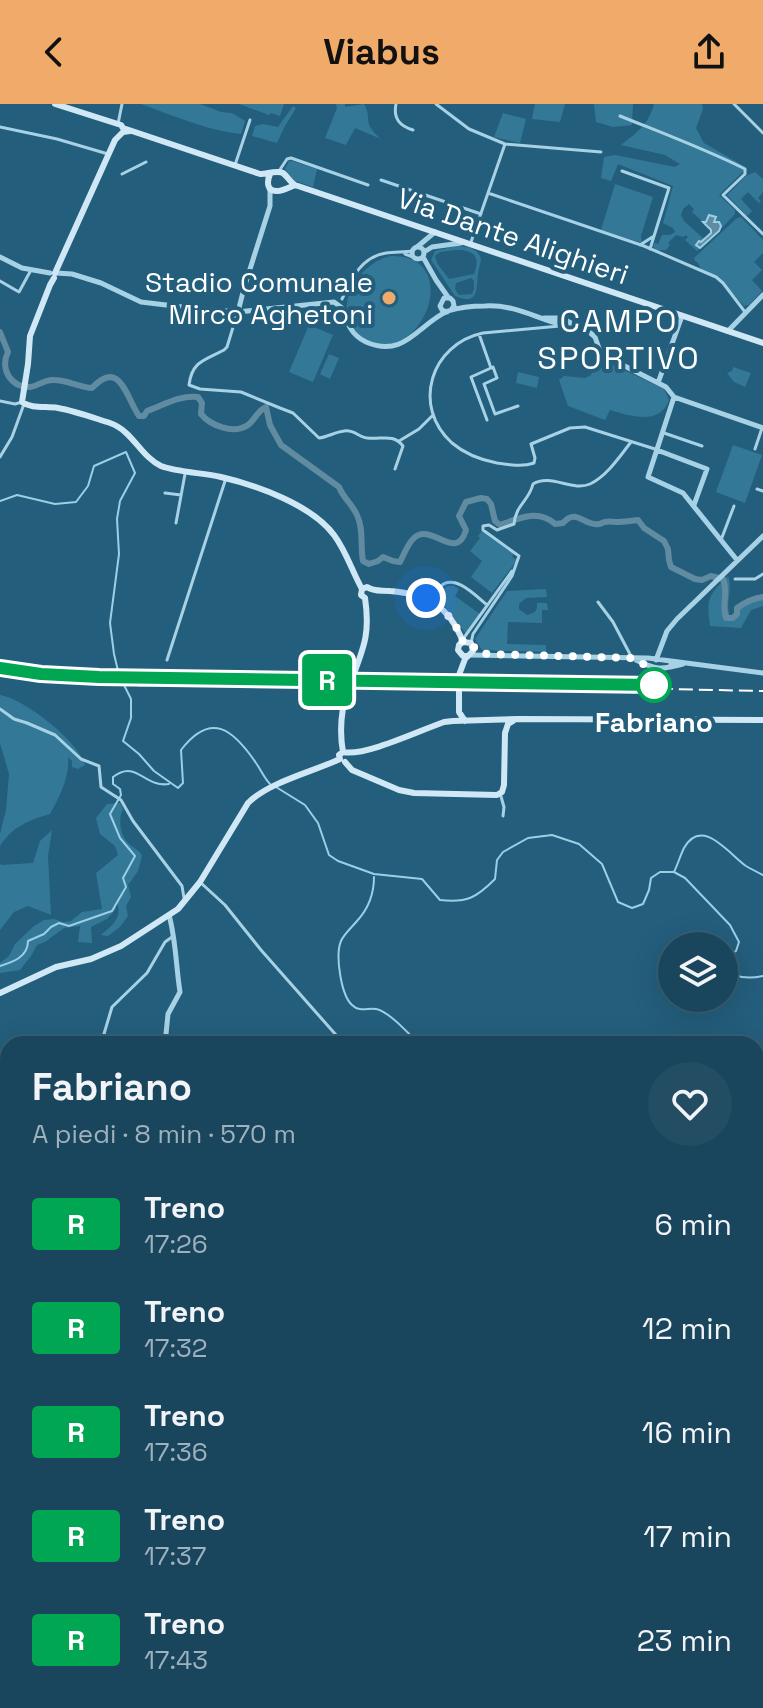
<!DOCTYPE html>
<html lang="it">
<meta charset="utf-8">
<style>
:root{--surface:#1a465d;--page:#234d63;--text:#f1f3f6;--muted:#9fb1bc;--line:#385e72;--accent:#f0ab6a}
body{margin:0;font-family:"Space Grotesk",sans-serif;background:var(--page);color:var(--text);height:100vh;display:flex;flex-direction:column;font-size:30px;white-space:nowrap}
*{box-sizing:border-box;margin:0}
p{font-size:26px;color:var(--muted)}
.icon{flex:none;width:44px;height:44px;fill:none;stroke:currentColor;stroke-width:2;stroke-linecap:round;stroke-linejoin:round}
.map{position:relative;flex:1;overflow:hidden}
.sheet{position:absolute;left:0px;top:932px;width:764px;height:672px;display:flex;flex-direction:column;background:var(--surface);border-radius:24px 24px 0 0;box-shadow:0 8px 32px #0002,0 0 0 2px var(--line)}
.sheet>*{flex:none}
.badge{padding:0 16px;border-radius:6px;font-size:28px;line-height:52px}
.buttons{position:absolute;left:658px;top:828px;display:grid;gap:16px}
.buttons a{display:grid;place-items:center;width:80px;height:80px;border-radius:50%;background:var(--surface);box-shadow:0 8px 32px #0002,0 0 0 2px var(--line);font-size:40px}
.you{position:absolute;width:40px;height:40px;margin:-20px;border:6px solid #fff;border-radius:50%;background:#1a73e8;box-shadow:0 0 0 12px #1a73e833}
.map>.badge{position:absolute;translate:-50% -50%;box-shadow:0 0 0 4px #fff}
.round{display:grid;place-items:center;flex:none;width:84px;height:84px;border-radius:42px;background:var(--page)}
.head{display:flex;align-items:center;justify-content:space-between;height:136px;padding:0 32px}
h1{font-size:38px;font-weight:700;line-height:60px}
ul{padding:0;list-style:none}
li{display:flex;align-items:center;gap:24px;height:104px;padding:0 32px}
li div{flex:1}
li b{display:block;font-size:30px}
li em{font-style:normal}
li .badge{min-width:88px;font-weight:700;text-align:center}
header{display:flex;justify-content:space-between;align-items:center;height:104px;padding:0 32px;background:var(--accent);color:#111;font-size:36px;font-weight:700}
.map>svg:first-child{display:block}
</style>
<header><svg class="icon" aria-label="back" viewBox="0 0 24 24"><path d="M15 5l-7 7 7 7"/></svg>Viabus<svg class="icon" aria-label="share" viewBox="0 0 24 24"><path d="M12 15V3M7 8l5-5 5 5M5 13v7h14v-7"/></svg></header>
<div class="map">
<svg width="763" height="1604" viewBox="0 0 763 1604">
<rect width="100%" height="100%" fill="#235e7c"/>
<!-- green -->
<path fill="#347898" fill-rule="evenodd" d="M141 0H200L221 8 232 9 245 17 241 30C209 27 171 11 141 0Z
M239 0H284L280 12 271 9 269 11Z
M336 0H345V3L364 0C373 16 361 18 381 35L355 24 346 41 325 34 337 4Z
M535 0H565L560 18 532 15Z
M594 0H633L632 21 613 23 596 18Z
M654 0H702L703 5 696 24 704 39 747 64 719 91 735 106V110L719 127 721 122 707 117 703 118 692 108 694 105 689 100 683 105 681 111 684 117 705 136 696 141 700 144 697 147 685 136 688 133 686 131 684 133 676 131 668 139 670 141 666 146H657L653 143 654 139 658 140 662 131H670L675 128 673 124 663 119 673 82 618 60 611 77 601 74 604 53 615 51 675 63 680 60 665 51 621 41C637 28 648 22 654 0Z
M293 2 296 4 285 22 277 39 252 32 255 22 263 20 278 23Z
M503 9 526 15 520 39 494 33Z
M289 57H292L317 65 313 83 293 76 285 65Z
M755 68 763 75V88L758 94 761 97 759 99 748 88 741 95 752 107 747 112 727 91 746 72Z
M615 80 653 93 641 132 642 139 601 126Z
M741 113 763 136V149L754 158 762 166 752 176 762 187 749 201 744 202 719 174 701 165 698 159 695 157 694 154 737 114Z
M456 142C467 142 478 144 481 155 481 156 478 168 478 170 476 186 479 202 455 192L431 156 435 147ZM456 146C474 146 481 152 474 170L449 175 437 159 435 152 440 148ZM471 174 474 177V185L472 190 459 191 455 185 456 179Z
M390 152C466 150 422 264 367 236 326 214 354 161 390 152Z
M309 221 333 231 313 278 289 268Z
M329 250 339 254 330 275 320 270Z
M595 258 611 260 664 285 669 296C660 322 630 312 610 306L605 316 568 302 559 276 564 272 585 274 591 271Z
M733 263 751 269 745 283 734 278 727 269 732 267Z
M518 268 539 273 537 284 516 279Z
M733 341 762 351 745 399 716 388Z
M482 427 484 429 485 427 514 449 512 453 517 456 492 489 471 473 482 457 470 447 480 434 478 432Z
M728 472C734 486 723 502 732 516L736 501 763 495V502L751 506 741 524 710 522C706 494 709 491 728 472Z
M447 482H454L459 485 455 492 480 510 466 530 439 495V490Z
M546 485 547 493 526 494 519 500V505L527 511 535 508 537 504V499H547L548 506H542V519L508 518 507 540 546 541V548L482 546 475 535 507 487Z
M0 591C25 595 78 637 85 661L78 665 72 663V657L68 653C70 673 59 694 50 710 29 716 12 723 0 742V730L6 706 9 670 0 639Z
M120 699 123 705C118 714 120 730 127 738 132 744 138 744 142 752L138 767 128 781 131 793 126 802 128 812 120 823 108 832 101 831C112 822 124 812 116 797V805L107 815 91 823 92 839 78 838 80 822 64 824 45 838 37 841 31 852 20 866 0 869V859L9 852 15 840 34 822 44 816 54 815 63 818 71 817 82 808 102 805 96 769 118 751 115 742 100 730 96 714 107 700Z
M52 726 48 752 51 811 28 802 14 808 0 826V759L1 761 33 759 40 737Z"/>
<!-- water -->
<path fill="#608ba0" stroke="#9bcfe6" stroke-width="2" d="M709 111 716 113 714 118H719L721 122 719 127 700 144 696 141 699 137 701 138 711 129V126L703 118H706Z"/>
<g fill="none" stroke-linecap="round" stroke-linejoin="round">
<!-- stream -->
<path stroke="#9bcfe6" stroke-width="2" d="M0 397 17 391 55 400 76 398 88 382 94 362 126 348 135 369 120 397 117 415 119 450 110 519 114 550 119 571 131 595V614L123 637 139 650 154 667 178 684 183 679 181 646C211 607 233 625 256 659 261 666 264 674 270 680
M276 683 305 701 318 719 329 751 338 757 374 770 422 775 440 796C467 799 476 794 495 775L497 756 503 748 528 734 552 731 579 740 602 760 618 798 632 804 643 800 649 786 651 774 660 768H674L685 774 730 821 739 838 736 847 724 854
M674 768C678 760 680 752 684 744 702 712 729 750 746 762 751 765 757 768 763 771
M374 773C374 790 368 805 357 817 352 823 344 830 341 837 335 851 341 891 352 901 359 908 367 904 376 905 388 907 410 930 418 940
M0 862C13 858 28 853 28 837L44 830 51 823 59 819 69 822 112 807 126 783 123 774 135 752 120 734 110 710 121 691 120 685 113 680V673C137 655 144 684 169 680
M724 864C734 874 749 875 763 872
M756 1006 763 1003
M756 1057 763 1060
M582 1596 588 1603"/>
<!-- river -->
<path stroke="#608ba0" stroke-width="6" d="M0 228 8 248C0 265 10 283 30 283 38 282 45 275 54 276 67 276 79 283 92 284 120 254 126 293 139 312H144L147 307C164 301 179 291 198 293L202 299 201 310C210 321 233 331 248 321 255 316 257 307 266 303L270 321 281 341 339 383C344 395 352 400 357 411 364 425 360 442 363 457L369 460 378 457 383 453 393 457 400 458C404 451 407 441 413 435 431 416 456 460 466 426L459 412 466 398 481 394 487 395 491 400 495 417 500 421C519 414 538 405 555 420L563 419C577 403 584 423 599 420 601 420 603 418 605 418 609 417 613 418 618 418 625 418 631 417 638 416L644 424 664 437 668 445 669 456 671 463 695 475 702 476 711 472 723 475C729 489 721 500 726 514H733L737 510V504C744 499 754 494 763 493"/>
<!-- secondary-tunnel -->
<path stroke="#447690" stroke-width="6" stroke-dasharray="6 3" stroke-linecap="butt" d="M459 587V571"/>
<!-- pedestrian -->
<path stroke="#a7d1e5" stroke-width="3" d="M235 61 250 16
M122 70 146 58"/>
<!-- minor -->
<path stroke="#a7d1e5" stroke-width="3" d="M396 0C393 15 400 22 413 26
M436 0 469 25 505 40 601 48
M734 0 763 29
M620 12C662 29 705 45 745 65V70L723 91 763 130
M118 20 122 0
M0 23 57 35 108 50
M279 67 287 55 291 54 368 81
M622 67 669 84 650 145
M381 76 481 110
M488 89 644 142 716 173 723 179 745 208
M471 138 505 40
M640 141 654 132
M405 150 413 153
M0 177 19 188 31 166
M342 195C352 174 361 153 386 149 395 148 404 148 413 147
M237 210 227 243 224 246C205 256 192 257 189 281L200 285 241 288 280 304 293 309 319 334C328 333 335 328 344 327 354 325 358 333 367 334 381 336 393 329 403 342L395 365
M560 222 483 229C431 240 411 302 452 339 465 350 481 356 497 359 510 361 523 363 534 359L535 354 531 340 570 324 585 323 655 345
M479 230 491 264 493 263 497 274 484 280 495 310 518 302
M0 297 15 300 22 298
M487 316 471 273 491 264
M664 329 702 342
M399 337 419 325 433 311
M755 345 762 324
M0 353 12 333 24 300
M757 385 763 387
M165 389 181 391
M176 419 185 370
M721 436 734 402
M735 475H755L763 470
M426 494C433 490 436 487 441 482 455 469 477 493 487 501
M598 498 613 518 632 554
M463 535 512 467
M471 539 473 530 512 472 519 452 483 426V422L489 421 497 426 514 420C516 400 529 397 533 380 551 369 572 388 590 380 607 372 620 352 631 338
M167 556 226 374
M0 605 14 615 27 619 55 631 81 655 99 662 101 683 121 696 133 717 182 782 184 794
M500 689 504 703 503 712
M201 779 225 801 261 846 344 940
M101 940 112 903 147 869 165 838 172 833
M756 1246 763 1248
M0 1418 8 1432
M0 1451 8 1452
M0 1586 8 1591
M16 1596 34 1604
M165 1604 168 1596
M197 1604 198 1596
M468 1604V1596"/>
<!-- tertiary -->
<path stroke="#a7d1e5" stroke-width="5" d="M417 143 435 128
M412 149a6 6 0 1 1 12 0a6 6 0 1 1-12 0Z
M424 148 432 143 461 139
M0 153 22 164 50 169
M423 153 436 176 448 193
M56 169 72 170 101 179 141 198 191 204 238 208 334 198 342 204C347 219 351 231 366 238 405 255 418 220 448 207 460 203 473 202 485 202 522 200 544 221 576 222
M238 208 244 184 270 102V86
M447 208 442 206 440 202 444 194H450L453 197 454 202 451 206
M544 214H562L576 222 587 226 595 233 601 250 666 283 674 293 763 324
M728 227 763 191
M658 279 682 212
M674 293 648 373 683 389 737 456
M657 346 707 365 694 401
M470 551 648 554 671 557V563
M636 556C656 566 661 566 683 560
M656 556 667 527 677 515 763 432
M671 557 763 569
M165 940 168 910 180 888C176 863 176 836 169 811
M763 1062 761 1073 763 1082
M756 1143 763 1142
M756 1373 763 1376
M0 1381 8 1372
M590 1604 595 1596"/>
<!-- secondary -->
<path stroke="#d0e8f5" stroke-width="6" d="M55 0 121 21 123 24 260 70C267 70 277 66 283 69 287 72 290 78 295 81L763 239
M270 70C267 77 266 88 278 87 282 87 290 83 295 81
M55 169 115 36 123 28 130 27
M54 174 50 181 30 232 28 260 22 298C32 305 45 302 58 304 75 307 94 314 110 319 133 327 140 352 161 362 176 368 204 369 221 373 256 381 312 401 334 431 346 447 352 467 362 485L361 491 365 494C370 527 365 541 353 572
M362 485 367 483C374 488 381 486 390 487 428 490 449 502 463 538
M463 538 459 541 458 546 463 552H467
M459 571 465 555 473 547 471 539 463 538
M459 587V608L465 617
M343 648C364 653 421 626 444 618L453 617 517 615 763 616
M343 648C339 626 341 606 348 584
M345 658 352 666 399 686 414 689 497 691 502 688 504 681 505 629 508 620 513 617
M0 889 56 863 91 855 121 842 178 805 200 778 248 699C269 678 312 668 340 655L339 651 343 648"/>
<!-- rail -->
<path stroke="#fff" stroke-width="2" stroke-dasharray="14 6" stroke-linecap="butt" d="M0 567C41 575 85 581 126 581 179 582 231 577 284 578 444 578 603 584 763 587"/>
</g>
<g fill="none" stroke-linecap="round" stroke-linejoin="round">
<defs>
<path id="line" d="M0 564 41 570 99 573 654 581"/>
</defs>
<!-- line casing -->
<use href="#line" stroke="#fff" stroke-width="18"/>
<!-- line -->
<use href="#line" stroke="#00a651" stroke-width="12"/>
<!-- walk -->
<path stroke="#fff" stroke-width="8" stroke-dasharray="0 14.4" d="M426 494C445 505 455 517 463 538L471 539C477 547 476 547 487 550L632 554 651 564 654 581"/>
</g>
<!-- markers -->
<circle fill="#f0ab6a" stroke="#235e7c" stroke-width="3" cx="389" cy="194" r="8"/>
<circle fill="#fff" stroke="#00a651" stroke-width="4" cx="654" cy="581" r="16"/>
<g text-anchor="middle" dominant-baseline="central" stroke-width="8" stroke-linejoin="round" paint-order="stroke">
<!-- street labels -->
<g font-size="28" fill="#fff" stroke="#235e7c">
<text transform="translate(513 132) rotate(19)">Via Dante Alighieri</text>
</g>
<!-- poi labels -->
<g font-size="28" fill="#fff" stroke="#235e7c" text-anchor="end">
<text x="373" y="178">Stadio Comunale<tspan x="373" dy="32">Mirco Aghetoni</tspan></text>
</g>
<!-- stop labels -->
<g font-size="28" font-weight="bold" fill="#fff" stroke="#235e7c">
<text x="654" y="618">Fabriano</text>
</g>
<!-- quarter labels -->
<g font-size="32" letter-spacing="2" fill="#fff" stroke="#235e7c">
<text x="619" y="217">CAMPO<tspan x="619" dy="37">SPORTIVO</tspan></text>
</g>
</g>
</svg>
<div class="buttons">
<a><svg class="icon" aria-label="layers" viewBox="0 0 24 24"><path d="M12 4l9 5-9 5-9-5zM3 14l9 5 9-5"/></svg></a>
</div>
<div class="you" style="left:426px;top:494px"></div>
<b class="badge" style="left:327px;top:576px;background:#00a651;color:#fff">R</b>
<section class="sheet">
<div class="head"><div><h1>Fabriano</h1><p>A piedi · 8 min · 570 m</p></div><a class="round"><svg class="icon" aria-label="heart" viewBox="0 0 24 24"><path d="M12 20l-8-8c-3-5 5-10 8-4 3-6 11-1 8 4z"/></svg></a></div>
<ul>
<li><span class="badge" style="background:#00a651;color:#fff">R</span><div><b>Treno</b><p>17:26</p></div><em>6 min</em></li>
<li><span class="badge" style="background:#00a651;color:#fff">R</span><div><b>Treno</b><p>17:32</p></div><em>12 min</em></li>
<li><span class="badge" style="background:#00a651;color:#fff">R</span><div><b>Treno</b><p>17:36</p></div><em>16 min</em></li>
<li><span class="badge" style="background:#00a651;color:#fff">R</span><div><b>Treno</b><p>17:37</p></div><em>17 min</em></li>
<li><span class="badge" style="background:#00a651;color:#fff">R</span><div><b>Treno</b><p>17:43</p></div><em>23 min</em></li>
</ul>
</section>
</div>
